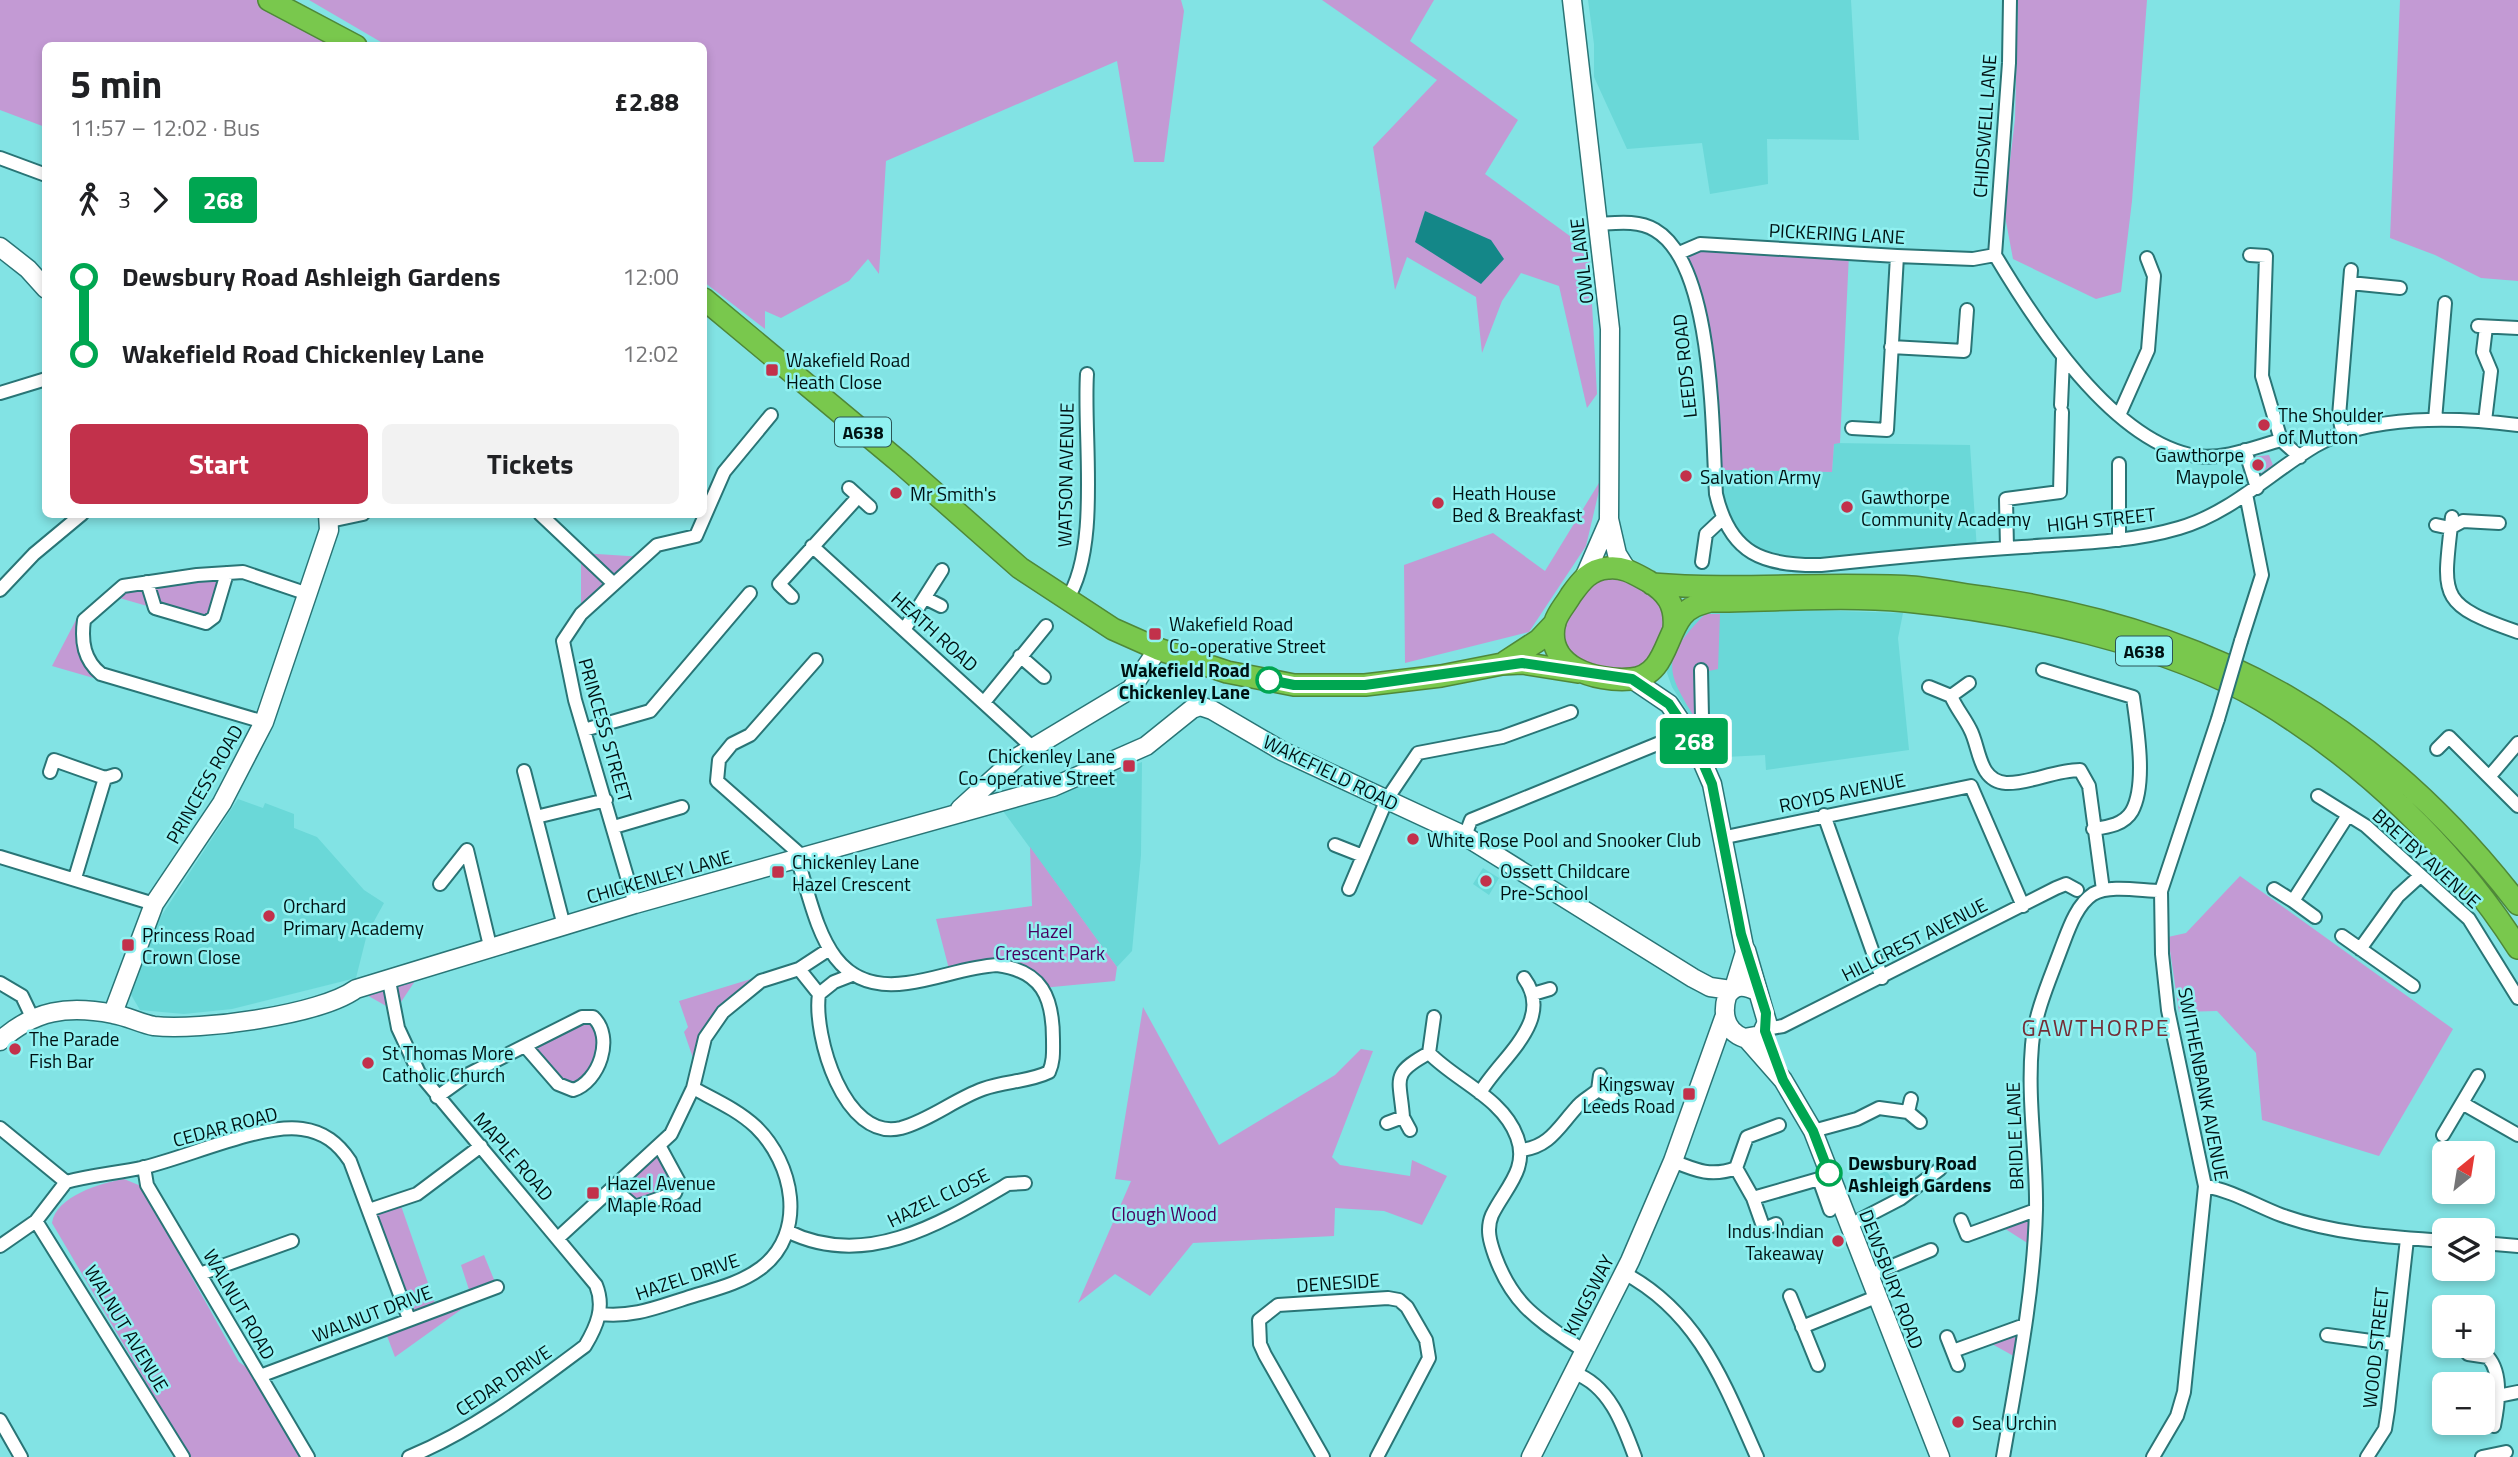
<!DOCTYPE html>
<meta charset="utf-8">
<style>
:root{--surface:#fff;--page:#f2f2f2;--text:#202124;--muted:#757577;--accent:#c2314b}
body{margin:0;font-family:"Titillium Web",sans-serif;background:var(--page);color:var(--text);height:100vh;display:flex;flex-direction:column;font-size:26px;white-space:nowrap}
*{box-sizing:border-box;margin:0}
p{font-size:23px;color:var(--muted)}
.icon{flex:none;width:38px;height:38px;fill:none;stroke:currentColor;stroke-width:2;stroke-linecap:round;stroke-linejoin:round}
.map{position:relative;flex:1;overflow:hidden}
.details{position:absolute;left:42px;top:42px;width:665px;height:476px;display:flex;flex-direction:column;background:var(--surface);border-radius:10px;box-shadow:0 4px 10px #0003}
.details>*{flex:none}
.badge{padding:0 14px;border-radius:5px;font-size:24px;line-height:46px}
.needle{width:46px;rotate:30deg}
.controls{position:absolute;left:2432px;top:1141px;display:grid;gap:14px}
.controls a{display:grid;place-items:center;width:63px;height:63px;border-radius:10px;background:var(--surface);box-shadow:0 4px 10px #0003;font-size:35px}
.map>.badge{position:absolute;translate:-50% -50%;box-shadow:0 0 0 4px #fff}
.legs{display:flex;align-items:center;gap:10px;height:77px;padding:0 28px;font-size:23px}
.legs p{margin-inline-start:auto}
.overview{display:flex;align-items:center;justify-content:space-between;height:119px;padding:0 28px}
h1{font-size:38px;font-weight:700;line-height:52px}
.button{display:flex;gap:14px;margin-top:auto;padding:14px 28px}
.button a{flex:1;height:80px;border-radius:10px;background:var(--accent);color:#fff;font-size:28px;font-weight:700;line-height:80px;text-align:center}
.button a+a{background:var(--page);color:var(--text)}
ul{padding:0 28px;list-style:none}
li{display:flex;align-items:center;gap:24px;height:77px;font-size:26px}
li i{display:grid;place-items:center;width:10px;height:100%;margin:0 9px;background:currentColor}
li i::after{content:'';width:18px;height:18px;margin:-9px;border:5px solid;border-radius:50%;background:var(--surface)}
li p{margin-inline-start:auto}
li:first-child i{background:linear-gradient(#0000 50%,currentColor 0)}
li:last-child i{background:linear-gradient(currentColor 50%,#0000 0)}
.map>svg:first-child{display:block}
</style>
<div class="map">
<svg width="2518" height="1457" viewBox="0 0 2518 1457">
<rect width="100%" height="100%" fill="#82e3e4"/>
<!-- built -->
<path fill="#6ad8d8" d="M1588 0H1851L1859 140 1767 139 1768 184 1710 194 1702 143 1627 149 1594 77V44Z
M1834 443 1970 445 1977 550 1790 565 1737 542 1714 470 1832 472Z
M1711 607 1903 613 1898 638 1909 750 1766 770 1765 755 1725 757 1694 722 1672 687 1667 673 1668 662 1682 633 1699 612Z
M1142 762 1141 855 1132 951 1117 967 1003 811Z
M238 799 263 808 265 803 294 814V828L317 837 364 890 384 903 367 934 356 978 232 1009 184 1014 140 1010 130 993 152 930Z
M1483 868 1499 878 1489 895 1473 884Z
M1886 1170 1900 1190 1892 1196 1878 1175Z"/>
<!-- green -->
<path fill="#c39ad4" d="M0 0H269L356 45 46 46 45 127 0 110Z
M309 0H1181L1184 11 1164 162H1134L1117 61 886 161 879 274 868 259 849 281 781 318 765 311V329L704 282V46L386 45Z
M1322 0H1434L1410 41 1518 120 1485 174 1589 250 1597 394 1587 408 1559 286 1521 273 1502 301 1482 353 1476 297 1407 257 1395 290 1373 147 1437 80Z
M2018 0H2147L2132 201 2121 292 2096 299 2013 259 2004 211 2015 119Z
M2400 0H2518V281L2481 278 2435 255 2390 238Z
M1700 244 1849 254 1840 443 1834 444 1832 472 1714 470 1704 331 1679 253Z
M2269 455 2273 465 2257 476 2252 457Z
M1602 478 1586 546 1529 632 1405 663 1404 565 1493 533 1545 571Z
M581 553 644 557 581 614Z
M1606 568 1673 605 1649 671 1580 672 1555 623Z
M227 573 206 623 109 595 123 586Z
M1705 614H1720L1718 669 1695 674V718C1664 668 1662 659 1705 614Z
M78 616 84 620 82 634 101 674 97 679 52 666Z
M1030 847 1117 967 1115 981 1042 988 1011 967 950 973 936 919 1032 906Z
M2240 876 2453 1029 2379 1156 2262 1120 2256 1053 2217 1011 2179 1012 2168 937 2186 933Z
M421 972 395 1011 356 989Z
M751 979 761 981 733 1001 699 1059 693 1058 684 1032 688 1027 679 1001Z
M1143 1007 1219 1145 1335 1075 1361 1049 1373 1051 1332 1157 1340 1165 1410 1176 1412 1160 1447 1176 1422 1225 1384 1211 1335 1208 1334 1236 1193 1243 1150 1296 1115 1274 1078 1303 1131 1181 1115 1179Z
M582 1017 597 1020 601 1058 573 1090 525 1046Z
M660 1147 679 1182 675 1193 635 1207 614 1189Z
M124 1179 141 1186 239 1362 249 1369 300 1457H190L52 1223C56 1196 101 1183 124 1179Z
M399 1200 437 1309 471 1296 461 1265 484 1255 497 1287 487 1291 395 1357 384 1328 409 1319 369 1210Z
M2036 1210 2032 1246 1996 1223Z
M2025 1325 2019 1359 1983 1339Z"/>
<!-- water -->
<path fill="#148788" d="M1425 211 1491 240 1504 259 1481 284 1415 242Z"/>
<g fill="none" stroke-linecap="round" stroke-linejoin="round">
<defs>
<path id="street" d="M0 158 46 175
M1598 224C1617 223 1638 220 1655 230 1714 264 1712 431 1716 494 1730 554 1763 566 1821 565 1887 558 1955 551 2022 547 2074 543 2128 543 2179 528 2231 513 2270 473 2315 446 2370 414 2457 417 2518 425
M1679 253 1700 244 1897 256 1973 259 1995 255
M1995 255C2035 322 2112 442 2196 456 2224 460 2255 447 2281 440L2300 457
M1995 255 2009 63 2010 0
M2250 255 2266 256 2262 376 2281 440
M2350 283 2400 288
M2478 326 2518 328
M1891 347 1964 351 1967 310
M0 393 46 379
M2061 405 2063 359
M2120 413 2148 350 2154 276 2147 258
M2435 420 2445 303
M2485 421 2491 371 2483 352 2486 327
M1852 428 1887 430 1897 256
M2343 435 2339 416 2351 270
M2245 450 2257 488
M2119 464V540
M849 488 870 507
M540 514 614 584
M2452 517C2443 597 2437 604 2518 632
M330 521 363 514
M2436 525 2450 528 2463 521 2499 523
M812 546 1032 747
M2007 548 2006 499 2060 492 2062 412
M1702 562 1706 534 1722 519
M147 582 155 608 206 623 214 617 227 573
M0 590 34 554 82 514
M792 597 779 584 858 497
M927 599 941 606
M1066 601C1101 549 1083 437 1087 374
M904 630 942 570
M2241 641 2262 575 2246 494
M1020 656 1044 677
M2043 670 2133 697C2137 727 2147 784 2132 811 2124 825 2107 827 2093 829
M1929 687 1951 696 1969 683
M1951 696C1956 708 1964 717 1970 729 1980 747 1978 781 2006 783 2029 784 2055 770 2080 770L2089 786 2103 890
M985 701 1046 626
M264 722 101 674C84 660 81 642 84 620L123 586 197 575 243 572 308 594
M584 730 650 711 750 593
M1692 738 1702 717 1701 670
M2437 749 2449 737 2518 806
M524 771 564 926
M50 772 54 760 105 778 115 775
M2489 777 2518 743
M2318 796 2366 826 2469 919 2518 998
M1824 815 1882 978
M536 817 606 800
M614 827 682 807
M1465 836 1471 820 1672 738
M1721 838 1971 786 2023 906
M1335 845 1363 856
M802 856 717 781 719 760 732 744 750 735 816 660
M0 857 154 904
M797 858C817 918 825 995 907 983 938 979 966 967 997 965 1042 971 1053 997 1053 1039 1053 1051 1054 1061 1049 1072 1029 1082 1004 1081 983 1089 955 1099 930 1120 901 1128 844 1142 813 1035 819 994L799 969
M75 878 105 778
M440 884 467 850 491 950
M1349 889 1387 799 1418 753 1502 737 1571 712
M2274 889 2293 901 2348 815
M2293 901 2315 917
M635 904 575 700 563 641 581 614 657 545 696 536 724 472 771 415
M2342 936 2413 986
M2360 949 2398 896 2420 876
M389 981 398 1028 419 1073 596 1285C605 1307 597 1326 585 1346 529 1388 474 1430 409 1457
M0 983 22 996 32 1017
M819 994 834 982 852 975
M1533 994 1550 989
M1434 1017 1429 1053C1456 1081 1503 1098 1517 1137 1529 1169 1505 1188 1492 1215 1486 1229 1490 1242 1495 1256 1514 1308 1541 1321 1584 1351
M1766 1029 1783 1026 2056 888 2066 884 2077 890
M1598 1090 1613 1098
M1480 1093C1499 1059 1556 1021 1524 978
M437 1097 469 1074 582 1017H593C615 1037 599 1082 573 1090L558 1084 525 1046
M1911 1099 1908 1112 1920 1122
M2462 1103 2478 1076
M1403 1117C1400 1078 1390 1074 1429 1053
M1387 1123 1403 1117 1410 1130
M0 1128 66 1182
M1813 1131 1857 1119 1879 1108 1908 1112
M2443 1135 2462 1103 2518 1135
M1521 1150C1549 1147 1558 1128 1576 1108 1582 1100 1590 1097 1598 1090L1600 1075
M1673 1161C1697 1171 1712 1177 1736 1168L1747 1137 1779 1125
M144 1167 147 1185 308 1457
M1736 1168 1753 1198 1764 1229 1776 1224
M2205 1186C2233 1191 2255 1205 2281 1215 2333 1234 2390 1237 2445 1241
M614 1189 635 1207 675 1193 679 1182 660 1147
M1753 1198 1819 1179 1830 1210
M369 1210 417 1194 481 1146
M1961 1220 1967 1235 2036 1210
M36 1221 183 1457
M1848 1226 1900 1199 1940 1169
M787 1231C865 1270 940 1224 1008 1184L1025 1183
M558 1238 671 1134 693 1088 705 1038 723 1012 761 981 799 969 828 950
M2483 1243 2518 1246
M0 1246 36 1221 66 1182C92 1175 119 1173 145 1167 188 1157 262 1123 302 1129 324 1132 338 1143 350 1161L409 1319
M1624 1273C1699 1313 1724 1383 1757 1457
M200 1274 292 1241
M1868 1276 1931 1250
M1790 1296 1818 1365
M600 1314C634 1318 660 1306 693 1296 716 1289 741 1283 761 1268 808 1232 793 1163 756 1127 738 1110 715 1100 693 1088
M1802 1327 1876 1297
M2327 1335 2393 1344
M1947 1337 1958 1365
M1953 1351 2025 1325
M2468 1354 2488 1357C2503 1374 2498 1406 2494 1426
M1574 1373C1609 1385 1623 1424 1635 1457
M260 1376 497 1287
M2498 1396 2518 1392
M0 1420 21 1457
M1323 1457 1265 1355 1260 1344 1259 1320 1278 1305 1388 1298 1399 1300 1407 1307 1426 1340 1429 1358 1377 1457
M2003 1457C2017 1376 2034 1292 2036 1210 2037 1155 2027 1100 2032 1045 2035 1012 2050 979 2061 949 2068 931 2076 905 2093 894 2110 884 2142 891 2161 891
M2153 1457 2177 1416 2184 1392 2205 1186 2168 1010 2162 954 2161 891 2218 719
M2367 1457 2385 1429 2388 1410 2407 1239
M2482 1457 2506 1452"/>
<path id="secondary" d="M1572 0 1610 329 1609 519 1617 554 1627 570
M0 247 28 269 46 289
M1584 578 1608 523
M1632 679 1669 704 1692 738 1712 784 1745 952 1734 988
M960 809 1016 758 1131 689 1158 649
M1746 950 1767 1022 1761 1035 1744 1038C1725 1031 1722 1014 1727 996 1736 983 1746 986 1758 992
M113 1013 154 904 222 803 264 722 329 530 328 514
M1747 1039 1783 1080 1813 1131 1940 1457
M0 1041C34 1010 68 1005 113 1014 127 1016 141 1024 154 1026 200 1031 320 1015 356 989L635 904 1053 787 1146 746 1192 709 1200 706 1212 710 1282 751 1465 836 1693 978 1710 987 1731 990
M1531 1457 1630 1261 1673 1161 1724 1018"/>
<path id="highway" d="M269 0 356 46
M704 299 902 464 1020 568 1113 629 1158 649 1227 672 1294 685H1365L1441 676 1502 664 1522 663 1578 672
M1652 584C1738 591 1824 582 1911 587 1937 589 1963 595 1989 598 2215 631 2379 724 2518 904
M1674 628C1676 605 1667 592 1648 581 1635 574 1623 566 1608 568 1590 569 1581 581 1571 595 1566 604 1558 612 1555 622 1543 667 1596 682 1631 679 1665 676 1665 637 1682 616 1689 607 1699 604 1710 601 1774 601 1842 595 1906 601 2017 612 2165 643 2261 700 2364 762 2453 847 2518 948
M1505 662 1539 640 1555 623"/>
</defs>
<!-- street casing -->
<use href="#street" stroke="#297576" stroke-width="16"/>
<!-- secondary casing -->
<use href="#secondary" stroke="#297576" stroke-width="21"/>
<!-- highway casing -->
<use href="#highway" stroke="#4f8839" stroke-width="24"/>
<!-- street -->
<use href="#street" stroke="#fff" stroke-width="12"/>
<!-- secondary -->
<use href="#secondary" stroke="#fff" stroke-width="18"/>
<!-- highway -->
<use href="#highway" stroke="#79c84d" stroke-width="21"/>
<defs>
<path id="street-bridge" d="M2218 719 2241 641"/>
</defs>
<!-- street-bridge casing -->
<use href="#street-bridge" stroke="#297576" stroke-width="16" stroke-linecap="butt"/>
<!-- street-bridge -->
<use href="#street-bridge" stroke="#fff" stroke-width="12"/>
</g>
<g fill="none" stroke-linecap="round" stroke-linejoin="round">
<defs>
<path id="line-1" d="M1269 680 1294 685H1365L1522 663 1632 679 1669 704 1692 738 1712 784 1741 934 1766 1013 1765 1031 1783 1080 1813 1131 1829 1173"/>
</defs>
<!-- line-1 casing -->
<use href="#line-1" stroke="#fff" stroke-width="16"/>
<!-- line-1 -->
<use href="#line-1" stroke="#00a651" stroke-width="10"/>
</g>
<!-- markers -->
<g fill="#c2314b" stroke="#90f1f1" stroke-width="2.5">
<rect x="765" y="363" width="14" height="14" rx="3.5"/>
<circle cx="2264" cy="425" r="7"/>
<circle cx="2258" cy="465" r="7"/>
<circle cx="1686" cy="476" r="7"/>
<circle cx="896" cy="493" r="7"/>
<circle cx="1438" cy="503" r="7"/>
<circle cx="1847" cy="507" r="7"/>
<rect x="1148" y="627" width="14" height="14" rx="3.5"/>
<rect x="1122" y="759" width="14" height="14" rx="3.5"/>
<circle cx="1413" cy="839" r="7"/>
<rect x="771" y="865" width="14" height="14" rx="3.5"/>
<circle cx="1486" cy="881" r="7"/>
<circle cx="269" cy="916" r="7"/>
<rect x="121" y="938" width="14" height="14" rx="3.5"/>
<circle cx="15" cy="1049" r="7"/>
<circle cx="368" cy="1063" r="7"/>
<rect x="1682" y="1087" width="14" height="14" rx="3.5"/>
<rect x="586" y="1186" width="14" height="14" rx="3.5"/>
<circle cx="1838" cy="1241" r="7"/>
<circle cx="1958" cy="1422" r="7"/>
</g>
<g fill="#fff" stroke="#00a651" stroke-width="3.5">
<circle cx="1269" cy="680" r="12"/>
<circle cx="1829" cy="1173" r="12"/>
</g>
<g text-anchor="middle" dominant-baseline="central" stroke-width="5" stroke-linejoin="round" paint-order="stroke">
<!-- shield labels -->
<g fill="#90f1f1" stroke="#2b5556" stroke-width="2">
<rect x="835" y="417.5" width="56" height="29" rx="5"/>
<rect x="2116" y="636.5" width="56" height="29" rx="5"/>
</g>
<g font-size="18" font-weight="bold" fill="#001213">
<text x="863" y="432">A638</text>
<text x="2144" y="651">A638</text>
</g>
<!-- street labels -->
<g font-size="19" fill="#001213" stroke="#90f1f1">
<text transform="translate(1984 126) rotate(-86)">CHIDSWELL LANE</text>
<text transform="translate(1837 233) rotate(3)">PICKERING LANE</text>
<text transform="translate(1581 261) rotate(-97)">OWL LANE</text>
<text transform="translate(1684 366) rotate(-96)">LEEDS ROAD</text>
<text transform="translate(1065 475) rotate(-89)">WATSON AVENUE</text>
<text transform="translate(2101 519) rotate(-6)">HIGH STREET</text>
<text transform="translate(935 631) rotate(42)">HEATH ROAD</text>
<text transform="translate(606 730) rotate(74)">PRINCESS STREET</text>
<text transform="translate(1331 772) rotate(26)">WAKEFIELD ROAD</text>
<text transform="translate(204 784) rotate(-60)">PRINCESS ROAD</text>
<text transform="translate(1842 792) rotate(-12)">ROYDS AVENUE</text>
<text transform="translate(2427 858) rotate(42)">BRETBY AVENUE</text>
<text transform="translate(659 876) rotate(-16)">CHICKENLEY LANE</text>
<text transform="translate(1914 939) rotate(-27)">HILLCREST AVENUE</text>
<text transform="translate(2204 1084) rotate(79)">SWITHENBANK AVENUE</text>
<text transform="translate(225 1126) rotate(-15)">CEDAR ROAD</text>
<text transform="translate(2014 1136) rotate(-92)">BRIDLE LANE</text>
<text transform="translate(514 1156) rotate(49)">MAPLE ROAD</text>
<text transform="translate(938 1197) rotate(-26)">HAZEL CLOSE</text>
<text transform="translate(687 1276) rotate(-19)">HAZEL DRIVE</text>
<text transform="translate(1892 1279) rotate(69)">DEWSBURY ROAD</text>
<text transform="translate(1338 1282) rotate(-4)">DENESIDE</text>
<text transform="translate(1588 1295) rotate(-63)">KINGSWAY</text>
<text transform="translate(240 1304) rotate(60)">WALNUT ROAD</text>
<text transform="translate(372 1313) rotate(-21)">WALNUT DRIVE</text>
<text transform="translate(127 1328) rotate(59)">WALNUT AVENUE</text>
<text transform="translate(2375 1348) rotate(-84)">WOOD STREET</text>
<text transform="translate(503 1380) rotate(-34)">CEDAR DRIVE</text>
</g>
<!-- poi labels -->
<g font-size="19" fill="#001213" stroke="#90f1f1" text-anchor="start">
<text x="786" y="359">Wakefield Road<tspan x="786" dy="22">Heath Close</tspan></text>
<text x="2278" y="414">The Shoulder<tspan x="2278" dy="22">of Mutton</tspan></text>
<text x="2244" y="454" text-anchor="end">Gawthorpe<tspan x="2244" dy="22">Maypole</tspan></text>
<text x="1700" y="476">Salvation Army</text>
<text x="1452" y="492">Heath House<tspan x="1452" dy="22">Bed &amp; Breakfast</tspan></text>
<text x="910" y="493">Mr Smith's</text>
<text x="1861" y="496">Gawthorpe<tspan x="1861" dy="22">Community Academy</tspan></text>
<text x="1169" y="623">Wakefield Road<tspan x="1169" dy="22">Co-operative Street</tspan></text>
<text x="1115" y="755" text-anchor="end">Chickenley Lane<tspan x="1115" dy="22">Co-operative Street</tspan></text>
<text x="1427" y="839">White Rose Pool and Snooker Club</text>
<text x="792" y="861">Chickenley Lane<tspan x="792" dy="22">Hazel Crescent</tspan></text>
<text x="1500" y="870">Ossett Childcare<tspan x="1500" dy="22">Pre-School</tspan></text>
<text x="283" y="905">Orchard<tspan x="283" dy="22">Primary Academy</tspan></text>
<text x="142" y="934">Princess Road<tspan x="142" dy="22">Crown Close</tspan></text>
<text x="29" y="1038">The Parade<tspan x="29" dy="22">Fish Bar</tspan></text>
<text x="382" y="1052">St Thomas More<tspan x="382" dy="22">Catholic Church</tspan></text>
<text x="1675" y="1083" text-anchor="end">Kingsway<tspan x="1675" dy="22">Leeds Road</tspan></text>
<text x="607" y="1182">Hazel Avenue<tspan x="607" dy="22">Maple Road</tspan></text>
<text x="1824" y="1230" text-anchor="end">Indus Indian<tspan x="1824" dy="22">Takeaway</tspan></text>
<text x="1972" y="1422">Sea Urchin</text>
</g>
<!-- stop labels -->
<g font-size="19" font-weight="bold" fill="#001213" stroke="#90f1f1" text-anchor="end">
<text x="1250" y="669">Wakefield Road<tspan x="1250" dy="22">Chickenley Lane</tspan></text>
<text x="1848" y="1162" text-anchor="start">Dewsbury Road<tspan x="1848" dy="22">Ashleigh Gardens</tspan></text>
</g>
<!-- park labels -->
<g font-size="19" fill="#49015e" stroke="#90f1f1">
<text x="1050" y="930">Hazel<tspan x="1050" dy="22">Crescent Park</tspan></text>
<text x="1164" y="1213">Clough Wood</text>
</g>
<!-- quarter labels -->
<g font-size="23" letter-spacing="2" fill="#742d35" stroke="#90f1f1">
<text x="2096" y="1027">GAWTHORPE</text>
</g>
</g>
</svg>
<div class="controls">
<a><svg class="needle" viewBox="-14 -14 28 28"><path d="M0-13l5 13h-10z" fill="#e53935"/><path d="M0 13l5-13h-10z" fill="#757577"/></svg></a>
<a><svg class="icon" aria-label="layers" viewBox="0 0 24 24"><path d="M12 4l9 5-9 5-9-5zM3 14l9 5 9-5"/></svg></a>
<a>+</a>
<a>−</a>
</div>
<b class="badge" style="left:1694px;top:741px;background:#00a651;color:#fff">268</b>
<section class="details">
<div class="overview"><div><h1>5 min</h1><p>11:57 – 12:02 · Bus</p></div><b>£2.88</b></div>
<div class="legs"><svg class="icon" aria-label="walk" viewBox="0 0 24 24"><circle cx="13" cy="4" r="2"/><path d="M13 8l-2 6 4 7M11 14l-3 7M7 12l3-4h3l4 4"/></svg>3<svg class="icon" aria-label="forward" viewBox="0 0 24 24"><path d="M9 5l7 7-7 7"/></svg><b class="badge" style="background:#00a651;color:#fff">268</b></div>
<ul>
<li><i style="color:#00a651"></i><b>Dewsbury Road Ashleigh Gardens</b><p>12:00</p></li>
<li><i style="color:#00a651"></i><b>Wakefield Road Chickenley Lane</b><p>12:02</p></li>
</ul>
<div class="button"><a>Start</a><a>Tickets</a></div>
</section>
</div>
